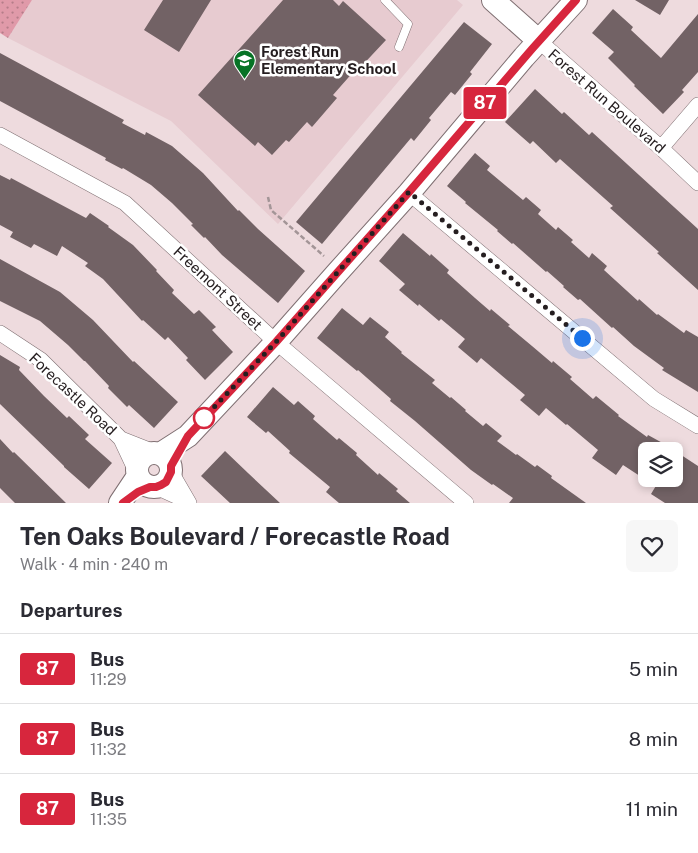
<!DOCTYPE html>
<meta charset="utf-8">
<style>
:root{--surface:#fff;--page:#f7f7f7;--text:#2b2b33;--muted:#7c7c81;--line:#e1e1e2}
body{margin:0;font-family:"Public Sans",sans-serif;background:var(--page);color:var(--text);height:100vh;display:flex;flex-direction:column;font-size:19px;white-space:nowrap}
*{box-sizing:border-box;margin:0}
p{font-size:16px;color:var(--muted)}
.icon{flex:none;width:28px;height:28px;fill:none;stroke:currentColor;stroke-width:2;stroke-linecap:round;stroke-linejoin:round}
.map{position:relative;height:503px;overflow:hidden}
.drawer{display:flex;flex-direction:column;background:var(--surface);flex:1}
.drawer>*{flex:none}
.badge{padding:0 10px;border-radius:4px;font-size:18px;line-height:32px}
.buttons{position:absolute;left:638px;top:442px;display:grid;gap:10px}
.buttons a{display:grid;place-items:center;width:45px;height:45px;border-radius:8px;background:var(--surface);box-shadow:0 2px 8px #0003;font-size:25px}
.you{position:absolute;width:25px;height:25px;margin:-12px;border:4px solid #fff;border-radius:50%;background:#1a73e8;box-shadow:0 0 0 8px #1a73e833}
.map>.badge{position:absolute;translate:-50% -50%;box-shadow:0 0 0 2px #fff}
h2{padding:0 20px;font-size:19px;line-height:45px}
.round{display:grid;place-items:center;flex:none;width:52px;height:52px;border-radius:8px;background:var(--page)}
.head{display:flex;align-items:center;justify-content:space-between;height:85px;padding:0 20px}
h1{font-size:24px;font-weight:700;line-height:38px}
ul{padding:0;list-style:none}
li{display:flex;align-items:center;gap:15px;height:70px;padding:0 20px;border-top:1px solid var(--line)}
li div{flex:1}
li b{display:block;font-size:19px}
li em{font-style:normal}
li .badge{min-width:55px;font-weight:700;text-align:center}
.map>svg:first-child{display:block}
</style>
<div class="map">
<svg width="698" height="503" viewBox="0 0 698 503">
<defs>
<pattern id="park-dots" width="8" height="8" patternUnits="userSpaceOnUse" patternTransform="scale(1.25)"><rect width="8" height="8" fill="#e09aa9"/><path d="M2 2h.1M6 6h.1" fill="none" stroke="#b57d89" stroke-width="1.8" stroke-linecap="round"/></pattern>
</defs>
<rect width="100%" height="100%" fill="#eedbde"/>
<!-- built -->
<path fill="#e7cbd0" d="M32 0H457L463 5 278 224 171 121 8 38Z"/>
<!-- park -->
<path fill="url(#park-dots)" d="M0 0H32L8 38 0 33Z"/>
<!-- building -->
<path fill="#726265" d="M163 0H211L179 52 144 30Z
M283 0H333L339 6 343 1 386 40 357 71 355 70 333 95 337 98 312 127 307 122 289 142 286 140 272 155 258 142 255 146 198 95Z
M635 0H669L660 15Z
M613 9 633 27 631 30 661 58 698 14V72L682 90 684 92 663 114 634 86 635 85 608 58 614 52 592 33Z
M464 22 492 44 470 72 472 74 455 95 451 92 429 118 431 120 414 141 411 138 322 244 296 222Z
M0 53 124 120 122 123 145 135 146 132 172 146 203 173 238 211 239 210 258 229 305 271 278 303 222 255 205 237 204 238 191 225 193 224 172 203 151 185 123 168 122 169 105 160 106 158 0 101Z
M535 89 562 114 564 112 589 135 592 132 698 229V290L657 253 659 252 610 208 613 206 560 159 556 163 533 141 530 144 505 122Z
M475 153 490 166 487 170 523 200 526 197 541 210 538 214 556 230 558 227 573 240 571 242 589 258 592 253 607 266 604 270 638 301 639 299 657 315 658 314 684 333 686 330 698 337V392L662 370 664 368 634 346 613 327 612 328 580 299 578 300 563 287 564 286 547 271 546 272 513 243 512 244 497 231 498 230 465 203 466 202 447 186Z
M0 175 10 180 11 178 86 218 90 213 109 226 108 227 133 245 157 270 156 271 174 290 172 293 194 314 199 310 216 327 212 330 233 352 205 380 186 360 188 358 168 337 165 340 143 320 142 321 103 279 85 266 88 263 62 246 57 256 34 244 31 248 10 237 13 232 0 225Z
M403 233 430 256 431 254 449 270 447 273 475 298 490 311 491 309 510 325 508 326 532 346 552 363 553 361 572 377 570 379 593 399 596 396 619 415 618 416 647 437 648 435 677 451H675L698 466V503H665L651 494 660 479H674V451H646V480L623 465 616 475 592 458 598 450 567 424 566 425 546 408 539 416 520 400 525 395 481 358 477 363 458 347 465 339 441 319 439 321 419 304 418 306 399 290 405 284 379 261Z
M0 259 60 292 93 320 133 362 134 361 178 402 154 428 129 405 127 407 108 388 109 386 85 361H84L68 345 40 321 0 301Z
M342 308 363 325 370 317 389 332 385 337 402 352 401 353 435 380 432 383 450 398 451 397 466 410 465 411 483 426 486 423 502 436 497 441 516 455 517 454 535 467 537 465 552 476 551 478 586 503H509L513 498 493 484 492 485 471 470 415 421 390 401 391 399 358 370 357 371 317 338Z
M0 355 20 367 19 370 44 396 67 418 69 416 89 435 85 439 112 463 89 489 64 467V466L0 404Z
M273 387 294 405 298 401 315 416 313 419 337 440 339 438 357 453 356 455 378 475 379 473 398 489 396 491 410 503H339L326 492 330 487 289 453 290 451 268 431 266 433 247 417Z
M0 439 13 453 14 452 66 503H15L0 488Z
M225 451 248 473 280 503H230L201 476Z"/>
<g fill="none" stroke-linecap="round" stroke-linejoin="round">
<defs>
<path id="lane" d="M385 0 408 24 399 47"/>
<path id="street" d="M539 41 661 148 698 183
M0 135 125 203 276 342 466 503
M661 148 698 105
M409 193 654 399 698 426
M0 333 41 360 121 439 136 471
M121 439 154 452
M171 472 189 503
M156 487 187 501"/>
<path id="secondary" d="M493 0 539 41
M137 470a17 17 0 1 1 34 0a17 17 0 1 1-34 0Z
M160 454 188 436 276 342 337 273 409 193 524 57 576 0
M120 503 138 476"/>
</defs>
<!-- lane casing -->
<use href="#lane" stroke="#7f6f72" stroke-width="9"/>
<!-- street casing -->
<use href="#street" stroke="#7f6f72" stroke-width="16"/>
<!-- secondary casing -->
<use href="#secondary" stroke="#7f6f72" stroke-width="24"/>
<!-- path -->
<path stroke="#a39597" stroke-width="2.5" stroke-dasharray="5 2.5" stroke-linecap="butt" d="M268 197 271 210 324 256"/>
<!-- lane -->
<use href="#lane" stroke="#fff" stroke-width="8"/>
<!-- street -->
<use href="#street" stroke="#fff" stroke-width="15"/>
<!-- secondary -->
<use href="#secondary" stroke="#fff" stroke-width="22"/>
</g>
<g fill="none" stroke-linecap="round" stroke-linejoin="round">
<defs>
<path id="line" d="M123 503 138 492 150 487H156L161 485 166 482 171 472V466L188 436 276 342 337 273 409 192 532 49 576 0"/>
</defs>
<!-- line casing -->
<use href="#line" stroke="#fff" stroke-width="11"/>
<!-- line -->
<use href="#line" stroke="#d7263d" stroke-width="8"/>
<!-- walk -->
<path stroke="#251e20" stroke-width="5" stroke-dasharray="0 9" d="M204 418 200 422 276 342 337 273 409 192 582 338"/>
</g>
<!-- icons -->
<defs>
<symbol id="school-pin" viewBox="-11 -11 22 30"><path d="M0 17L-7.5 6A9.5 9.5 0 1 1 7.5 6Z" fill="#077326" stroke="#fff"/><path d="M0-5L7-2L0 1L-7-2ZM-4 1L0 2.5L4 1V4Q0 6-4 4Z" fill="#fff"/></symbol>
</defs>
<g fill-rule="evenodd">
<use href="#school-pin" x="232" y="48" width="25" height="34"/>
</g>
<!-- markers -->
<circle fill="#fff" stroke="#d7263d" stroke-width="2.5" cx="204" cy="418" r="10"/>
<g text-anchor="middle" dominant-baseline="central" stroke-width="5" stroke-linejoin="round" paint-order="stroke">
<!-- poi labels -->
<g font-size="15" font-weight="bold" fill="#251e20" stroke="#fff" text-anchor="start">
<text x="261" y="51">Forest Run<tspan x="261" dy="17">Elementary School</tspan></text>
</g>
<!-- street labels -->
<g font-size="15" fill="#251e20" stroke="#fff">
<text transform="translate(607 101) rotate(41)">Forest Run Boulevard</text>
<text transform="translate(218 288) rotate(43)">Freemont Street</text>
<text transform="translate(73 394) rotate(43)">Forecastle Road</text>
</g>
</g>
</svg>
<div class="buttons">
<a><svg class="icon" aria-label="layers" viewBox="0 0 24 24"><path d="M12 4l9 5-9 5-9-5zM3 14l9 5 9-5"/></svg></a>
</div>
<div class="you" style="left:582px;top:338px"></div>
<b class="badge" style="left:485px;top:103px;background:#d7263d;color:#fff">87</b>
</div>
<section class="drawer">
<div class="head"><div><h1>Ten Oaks Boulevard / Forecastle Road</h1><p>Walk · 4 min · 240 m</p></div><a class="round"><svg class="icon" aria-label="heart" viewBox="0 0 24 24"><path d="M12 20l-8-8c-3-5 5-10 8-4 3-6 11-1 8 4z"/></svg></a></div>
<h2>Departures</h2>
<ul>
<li><span class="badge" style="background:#d7263d;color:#fff">87</span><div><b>Bus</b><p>11:29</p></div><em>5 min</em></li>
<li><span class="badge" style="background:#d7263d;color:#fff">87</span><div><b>Bus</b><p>11:32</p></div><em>8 min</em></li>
<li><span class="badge" style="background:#d7263d;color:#fff">87</span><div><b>Bus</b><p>11:35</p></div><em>11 min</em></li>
</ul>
</section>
